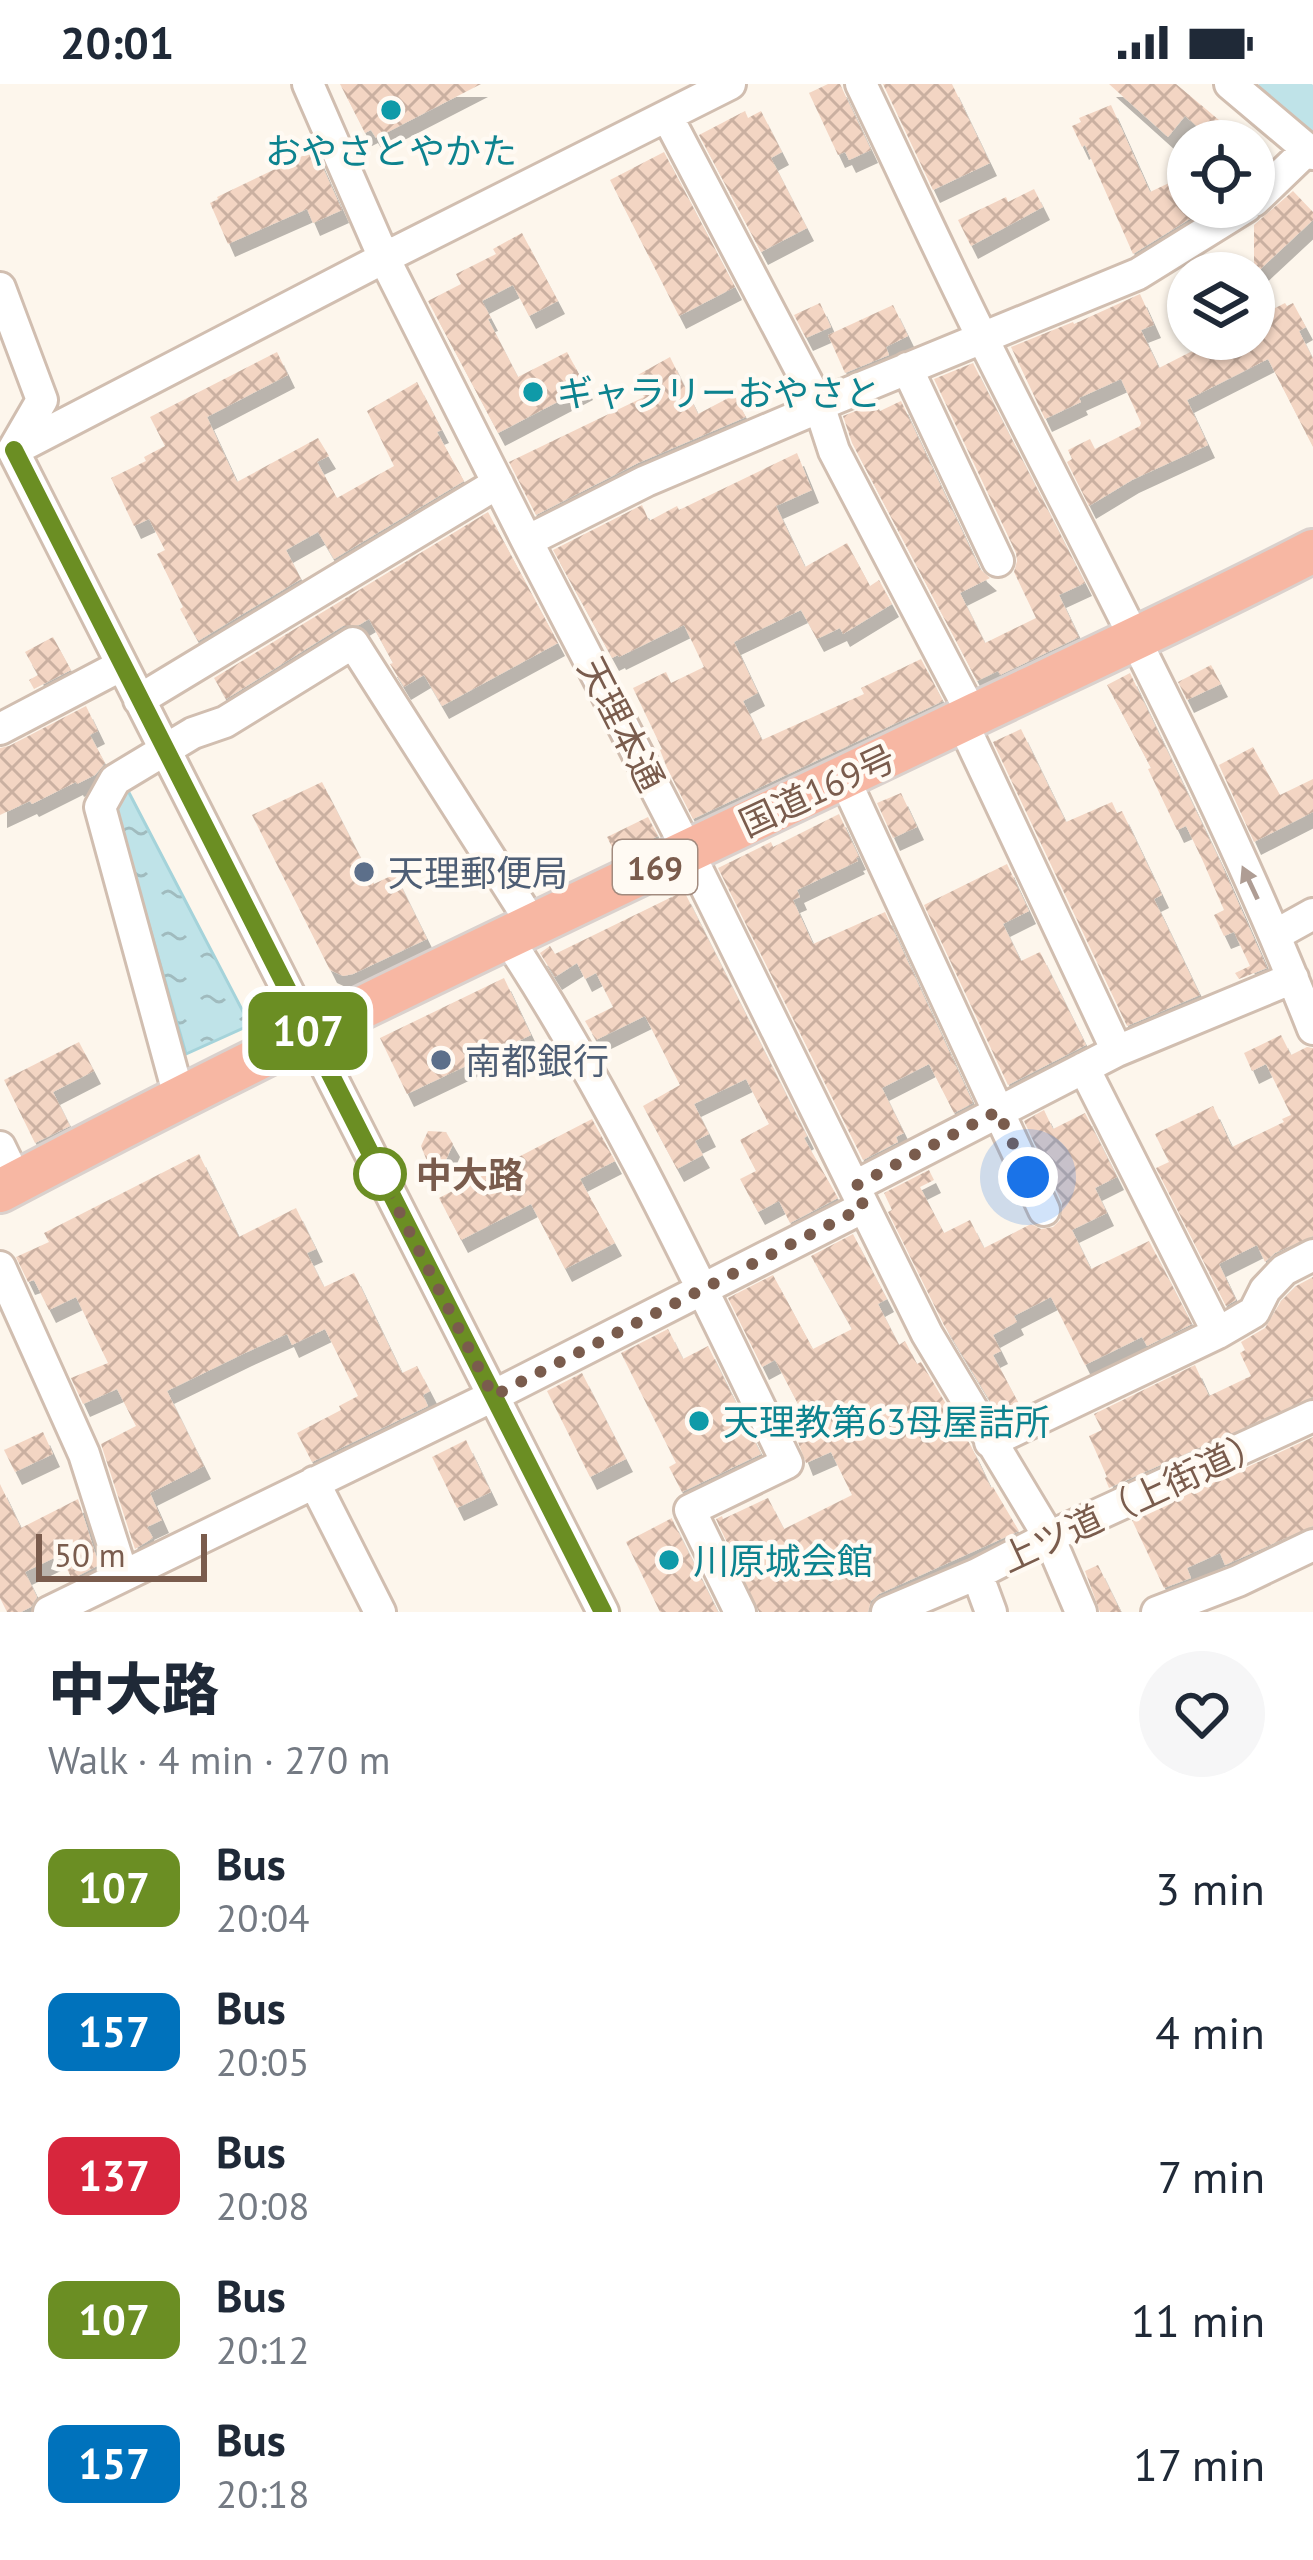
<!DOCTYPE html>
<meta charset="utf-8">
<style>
:root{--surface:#fff;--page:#f6f6f7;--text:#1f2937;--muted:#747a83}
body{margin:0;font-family:"PT Sans","Noto Sans JP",sans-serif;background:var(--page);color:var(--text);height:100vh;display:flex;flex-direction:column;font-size:45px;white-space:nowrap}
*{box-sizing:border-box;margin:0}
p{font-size:39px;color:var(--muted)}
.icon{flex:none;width:66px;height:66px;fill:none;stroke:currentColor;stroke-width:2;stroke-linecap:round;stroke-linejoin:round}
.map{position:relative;height:1528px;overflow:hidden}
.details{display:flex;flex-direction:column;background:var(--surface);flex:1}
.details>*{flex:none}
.badge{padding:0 24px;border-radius:18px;font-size:42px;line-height:78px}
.fabs{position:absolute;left:1167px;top:36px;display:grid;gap:24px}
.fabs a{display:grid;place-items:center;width:108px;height:108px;border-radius:50%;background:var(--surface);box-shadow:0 3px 9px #0004;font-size:60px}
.scale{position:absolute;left:36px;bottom:30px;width:171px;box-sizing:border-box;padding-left:12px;border:6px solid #7a5c4d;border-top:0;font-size:33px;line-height:42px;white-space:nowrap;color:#7a5c4d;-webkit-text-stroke:9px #fffaf3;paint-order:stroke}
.you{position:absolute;width:60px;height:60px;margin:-30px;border:9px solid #fff;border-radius:50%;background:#1a73e8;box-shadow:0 0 0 18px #1a73e833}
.map>.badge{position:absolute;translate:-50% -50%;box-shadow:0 0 0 6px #fff}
.round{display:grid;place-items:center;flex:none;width:126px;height:126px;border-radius:63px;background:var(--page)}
.summary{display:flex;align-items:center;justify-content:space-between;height:204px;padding:0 48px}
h1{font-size:57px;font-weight:800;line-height:90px}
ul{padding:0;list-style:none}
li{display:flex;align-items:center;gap:36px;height:144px;padding:0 48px}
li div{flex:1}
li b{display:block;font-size:45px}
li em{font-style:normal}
li .badge{min-width:132px;font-weight:700;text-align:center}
.status{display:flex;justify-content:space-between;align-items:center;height:84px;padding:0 60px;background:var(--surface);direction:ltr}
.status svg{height:33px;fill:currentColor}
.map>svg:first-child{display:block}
</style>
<div class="status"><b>20:01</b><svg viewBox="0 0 49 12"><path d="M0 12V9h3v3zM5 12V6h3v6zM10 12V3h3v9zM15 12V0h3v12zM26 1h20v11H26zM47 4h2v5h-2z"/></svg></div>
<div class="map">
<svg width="1313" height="1528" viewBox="0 0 1313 1528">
<defs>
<pattern id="water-ripples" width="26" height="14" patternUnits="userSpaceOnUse" patternTransform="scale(3)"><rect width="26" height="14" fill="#bfe3e8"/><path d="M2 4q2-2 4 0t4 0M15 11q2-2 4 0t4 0" fill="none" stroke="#a0bbbe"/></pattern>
<pattern id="building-cross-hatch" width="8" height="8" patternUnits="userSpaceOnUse" patternTransform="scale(3)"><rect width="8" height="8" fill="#f3d5c3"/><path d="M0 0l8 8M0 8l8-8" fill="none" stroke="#cab0a1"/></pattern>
<filter id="shadow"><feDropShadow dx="7" dy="13" stdDeviation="0" flood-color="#0004"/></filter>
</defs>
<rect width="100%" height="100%" fill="#fdf6ec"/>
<!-- water -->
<path fill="url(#water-ripples)" stroke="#a5d3da" stroke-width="3" d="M125 701 250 941 186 970 119 737 115 709Z"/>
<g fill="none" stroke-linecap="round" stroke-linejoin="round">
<!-- river -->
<path stroke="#bfe3e8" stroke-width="42" d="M1280 0 1313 29"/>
</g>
<!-- building -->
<path fill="url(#building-cross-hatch)" filter="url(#shadow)" d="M340 0H481L376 54 371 46 365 49Z
M828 0H840L871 66 849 76 845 68 838 71 809 9Z
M883 0H952L990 79 933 106Z
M1109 0H1176L1244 57H1214L1185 32 1168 53Z
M1111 21 1150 108 1188 90V123H1209L1133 170 1085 61 1082 63 1072 42 1081 38 1079 34Z
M745 27 748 34 761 27 782 68 771 74 807 144 761 168 699 51Z
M315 66 342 126 313 139 307 125 228 160 210 119 218 115 217 113Z
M664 68 735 203 679 232 610 96Z
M1034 105 1043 123 971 162 958 136 1006 113 1008 118Z
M1293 107 1313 128V136L1254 191V141Z
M522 149 558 217 529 232 513 201 482 217 491 234 488 235 518 293 567 268 586 303 498 349 428 217 461 200 456 190 496 170 493 165Z
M1140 210 1154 241 1141 246 1159 284 1216 255H1254V235L1285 219 1287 222 1293 219 1306 243 1299 247 1313 275V363L1268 275 1187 316 1208 361 1132 396 1089 422 1067 378 1072 375 1068 366 1090 355 1095 365 1140 342 1141 339 1121 295 1079 314 1081 318 1045 335 1011 263 1073 238 1074 240Z
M820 219 831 243 806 254 794 231Z
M893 221 908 252 886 263 889 271 845 289 828 251Z
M277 268 288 291 207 333 237 398 318 354 329 372 317 378 337 414 369 396 394 382 367 327 417 298 442 346 437 348 464 397 334 475 318 448 286 466 301 495 198 557 180 525 183 523 157 470 165 466 149 435 134 442 111 394 146 377 144 373 165 362 150 333Z
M670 273 698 330 734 311 746 333 638 379 536 431 509 378 644 313 636 292Z
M973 279 1085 499 1059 511 1079 553 1000 591 998 587 977 597 852 359 843 332 876 319 880 327 901 317 980 485 990 494 960 509 985 559 1036 534 1014 488 1017 477 1016 469 934 295Z
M797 369 812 406 776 422 805 483 847 459 870 502 879 496 892 520 843 550 840 544 817 555 801 526 734 558 758 609 743 617 762 656 864 610 861 604 921 575 943 617 693 735 667 684 660 666 662 665 633 604 666 588 671 599 704 583 684 541 619 573 618 571 612 574 553 466 642 421 649 437 677 422 679 426Z
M488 428 558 559 442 622 424 591 404 603 390 580 393 579 369 535 359 541 343 542 226 615 214 594Z
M53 553 71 586 34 605 29 596 38 591 25 568Z
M1211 581 1221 600 1187 616 1178 598Z
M1130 589 1220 777 1267 884 1239 895 1235 889 1250 882 1234 848 1224 852 1214 831 1224 826 1202 775 1186 742 1177 746 1148 685 1151 684 1107 601Z
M86 622 98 647 90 651 105 679 95 691 77 700 76 698 32 720 30 717 0 731V664L9 662Z
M1021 645 1066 738 1112 718 1117 729 1122 727 1162 811 1154 815 1200 911 1127 942 993 658Z
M1253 663 1280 711 1313 695V728L1254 758 1219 681Z
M322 698 374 800 395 790 427 855 353 890 343 892 330 886 252 731Z
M901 709 917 743 893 754 877 719Z
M839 730 859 773 856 774 858 777 797 806 800 813 793 816 813 860 885 828 973 1019 954 1029 929 980 882 1004 904 1049 896 1053 898 1058 863 1076 718 784 771 758 773 763Z
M648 733 658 752 617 773 607 753Z
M1007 780 1029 827 1003 840 1021 877 1040 868 1086 961 1008 1001 924 821Z
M684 807 807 1052 804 1054 838 1114 790 1139 779 1117 758 1128 740 1095 756 1087 740 1056 769 1040 746 995 694 1020 709 1050 695 1057 703 1071 677 1085 643 1022 680 1001 645 932 596 956 585 937 613 923 596 889 585 895 577 879 555 893 540 869 550 862 555 870Z
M504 894 531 951 407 1010 380 954Z
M1281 951 1291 971 1307 963 1313 964V1152L1275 1169 1265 1178 1257 1161 1219 1180 1236 1216 1226 1222 1156 1084 1169 1078 1155 1050 1213 1022 1232 1063 1284 1038 1282 1035 1291 1031 1266 980 1252 987 1244 969Z
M79 958 94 987 53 1008 70 1042 35 1059 4 996Z
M1044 1026 1053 1045 1085 1029 1117 1093 1095 1104 1107 1129 1072 1146 1091 1185 1149 1157 1192 1240 1147 1262 1142 1253 1085 1281 1051 1213 1014 1232 1017 1238 993 1251 1001 1267 993 1271 1020 1322 999 1332 944 1241 888 1128 892 1126 884 1109 929 1086 934 1096 920 1103 944 1149 970 1136 984 1164 1031 1140 1041 1145 1053 1143 1060 1136 1062 1119 1024 1037Z
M592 1035 615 1077 580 1095 615 1159 565 1185 531 1120 461 1156 439 1114Z
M428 1047 446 1048 453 1060 446 1076 427 1077 421 1062Z
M199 1070 239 1153 296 1124 316 1165 307 1169 324 1203 354 1189 402 1289 417 1282 430 1307 423 1311 428 1322 312 1378 297 1349 341 1326 339 1322 358 1312 325 1245 292 1261 287 1250 245 1269 167 1307 204 1382 150 1409 162 1436 147 1443 153 1454 135 1465 101 1360 136 1342 117 1305 83 1320 71 1294 108 1279 76 1213 49 1226 34 1196 28 1198 16 1173 49 1158 44 1149Z
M853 1150 887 1215 878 1220 899 1261 905 1257 917 1280 921 1278 971 1362 991 1404 993 1403 1019 1447 879 1510 871 1517 868 1528H759L716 1435 722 1432 723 1435 768 1414 784 1445 852 1411 831 1368 806 1379 796 1353 811 1345 775 1276 762 1283 728 1214 773 1191 813 1265 852 1245 811 1172Z
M1313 1193V1313L1109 1404 1105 1394 1107 1393 1089 1352 1102 1346 1094 1330 1195 1281 1209 1312 1251 1292 1240 1269 1245 1266 1241 1258 1265 1244 1281 1217 1296 1202Z
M668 1245 683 1275 708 1262 761 1370 682 1408 669 1383 676 1379 621 1269Z
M582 1289 626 1375 590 1393 547 1307Z
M43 1348 53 1370 15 1388 4 1366Z
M1313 1353V1442L1225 1481 1220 1469 1187 1484 1191 1494 1164 1504 1132 1436Z
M466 1356 491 1408 457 1424 432 1373Z
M0 1400 21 1444 78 1415 99 1481 72 1495 60 1471 25 1488 37 1513 31 1523 21 1528H7L0 1514Z
M672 1434V1435L718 1528H660L626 1458Z
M1098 1481 1121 1528H1100L1085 1487Z"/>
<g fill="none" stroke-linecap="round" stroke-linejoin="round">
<defs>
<path id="minor" d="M308 0 384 174 527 457 688 767 927 1250 1049 1453 1081 1528
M861 0C902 85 941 171 983 255 1097 483 1220 708 1313 945
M1230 0 1313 70
M667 32 819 321 834 367 973 632
M1254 117 1308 65
M0 204 42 316 13 366 603 1528
M907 284 998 477
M14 366 384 174 730 0
M527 457 646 397 806 329 819 321 1138 190 1246 123
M139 616 498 399
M962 638 1117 967
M0 645 122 581
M844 694 1044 1126
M1275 851 1313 830
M508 855C616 1019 701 1203 787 1379L690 1426 740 1528
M1084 984 1218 1249
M180 1016 100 723 115 696 193 649 225 638 353 559 524 827 531 844
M0 1063 17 1098
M855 1102 1117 967 1293 894
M0 1183 84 1370 123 1492
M990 1358 1218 1249 1254 1228 1265 1206 1284 1186 1313 1171
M314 1398 380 1528
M977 1490 991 1528
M49 1528 493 1312 864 1123
M887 1528 977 1490 1049 1453 1313 1332
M1157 1528 1238 1497 1313 1461"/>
<path id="highway" d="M0 1107C321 937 651 786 978 629 1090 576 1203 524 1313 467"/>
</defs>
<!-- minor casing -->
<use href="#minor" stroke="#d1beb0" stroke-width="36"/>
<!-- highway casing -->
<use href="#highway" stroke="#dad1cd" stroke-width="48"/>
<!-- minor -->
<use href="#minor" stroke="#fff" stroke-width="30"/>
<!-- highway -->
<use href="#highway" stroke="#f7b7a3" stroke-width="42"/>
</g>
<!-- one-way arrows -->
<defs><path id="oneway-solid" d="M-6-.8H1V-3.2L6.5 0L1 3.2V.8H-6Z" transform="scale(3)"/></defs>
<use fill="#af9d94" href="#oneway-solid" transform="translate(1250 799) rotate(-115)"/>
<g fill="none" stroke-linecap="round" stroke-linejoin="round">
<defs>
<path id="line" d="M14 366 603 1528"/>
</defs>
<!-- line casing -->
<use href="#line" stroke="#fff" stroke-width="27"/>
<!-- line -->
<use href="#line" stroke="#6b8e23" stroke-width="18"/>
<!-- walk -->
<path stroke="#7a5c4d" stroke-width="12" stroke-dasharray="0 21.6" d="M380 1090 493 1312 864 1123 855 1102 998 1027 1028 1093"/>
</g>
<!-- markers -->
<g fill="#0f9aa8" stroke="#fffaf3" stroke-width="4.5">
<circle cx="391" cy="26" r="12"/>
<circle cx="533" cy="308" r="12"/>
<circle cx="699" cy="1337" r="12"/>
<circle cx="669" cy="1476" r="12"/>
</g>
<g fill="#5c6f8a" stroke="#fffaf3" stroke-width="4.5">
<circle cx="364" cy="788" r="12"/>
<circle cx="441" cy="976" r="12"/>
</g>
<circle fill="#fff" stroke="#6b8e23" stroke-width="6" cx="380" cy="1090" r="24"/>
<g text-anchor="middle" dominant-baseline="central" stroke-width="9" stroke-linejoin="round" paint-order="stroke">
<!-- shield labels -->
<rect fill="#fffaf3" stroke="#a28b7f" stroke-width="3" x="613" y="756" width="84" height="54" rx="9"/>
<g font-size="33" font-weight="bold" fill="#7a5c4d">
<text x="655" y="783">169</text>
</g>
<!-- culture labels -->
<g font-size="36" fill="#0d838f" stroke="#fffaf3" text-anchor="start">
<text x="391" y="66" text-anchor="middle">おやさとやかた</text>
<text x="557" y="308">ギャラリーおやさと</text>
<text x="723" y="1337">天理教第63母屋詰所</text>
<text x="693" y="1476">川原城会館</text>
</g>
<!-- street labels -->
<g font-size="36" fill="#7a5c4d" stroke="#fffaf3">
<text transform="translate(622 640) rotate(63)">天理本通</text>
<text transform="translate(817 706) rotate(-25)">国道169号</text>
<text transform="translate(1133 1416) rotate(-25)">上ツ道（上街道）</text>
</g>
<!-- service labels -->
<g font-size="36" fill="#4e5e75" stroke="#fffaf3" text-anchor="start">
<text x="388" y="788">天理郵便局</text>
<text x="465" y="976">南都銀行</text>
</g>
<!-- stop labels -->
<g font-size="36" font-weight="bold" fill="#7a5c4d" stroke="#fffaf3" text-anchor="start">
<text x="416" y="1090">中大路</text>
</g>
</g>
</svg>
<div class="fabs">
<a><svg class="icon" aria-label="locate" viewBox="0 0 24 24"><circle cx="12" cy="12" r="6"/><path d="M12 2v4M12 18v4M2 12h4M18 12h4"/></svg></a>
<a><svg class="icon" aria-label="layers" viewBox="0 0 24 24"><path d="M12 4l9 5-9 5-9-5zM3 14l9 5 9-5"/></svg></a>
</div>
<div class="scale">50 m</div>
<div class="you" style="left:1028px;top:1093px"></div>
<b class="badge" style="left:308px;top:947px;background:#6b8e23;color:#fff">107</b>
</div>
<section class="details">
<div class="summary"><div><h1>中大路</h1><p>Walk · 4 min · 270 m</p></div><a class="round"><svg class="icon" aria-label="heart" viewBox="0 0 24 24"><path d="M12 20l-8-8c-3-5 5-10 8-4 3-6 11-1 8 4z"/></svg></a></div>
<ul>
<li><span class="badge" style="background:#6b8e23;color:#fff">107</span><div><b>Bus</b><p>20:04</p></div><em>3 min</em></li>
<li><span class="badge" style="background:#0072bc;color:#fff">157</span><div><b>Bus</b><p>20:05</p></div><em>4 min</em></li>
<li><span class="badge" style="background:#d7263d;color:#fff">137</span><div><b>Bus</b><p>20:08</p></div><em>7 min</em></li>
<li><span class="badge" style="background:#6b8e23;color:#fff">107</span><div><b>Bus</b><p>20:12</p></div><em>11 min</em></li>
<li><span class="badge" style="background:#0072bc;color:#fff">157</span><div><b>Bus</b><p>20:18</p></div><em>17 min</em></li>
</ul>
</section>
